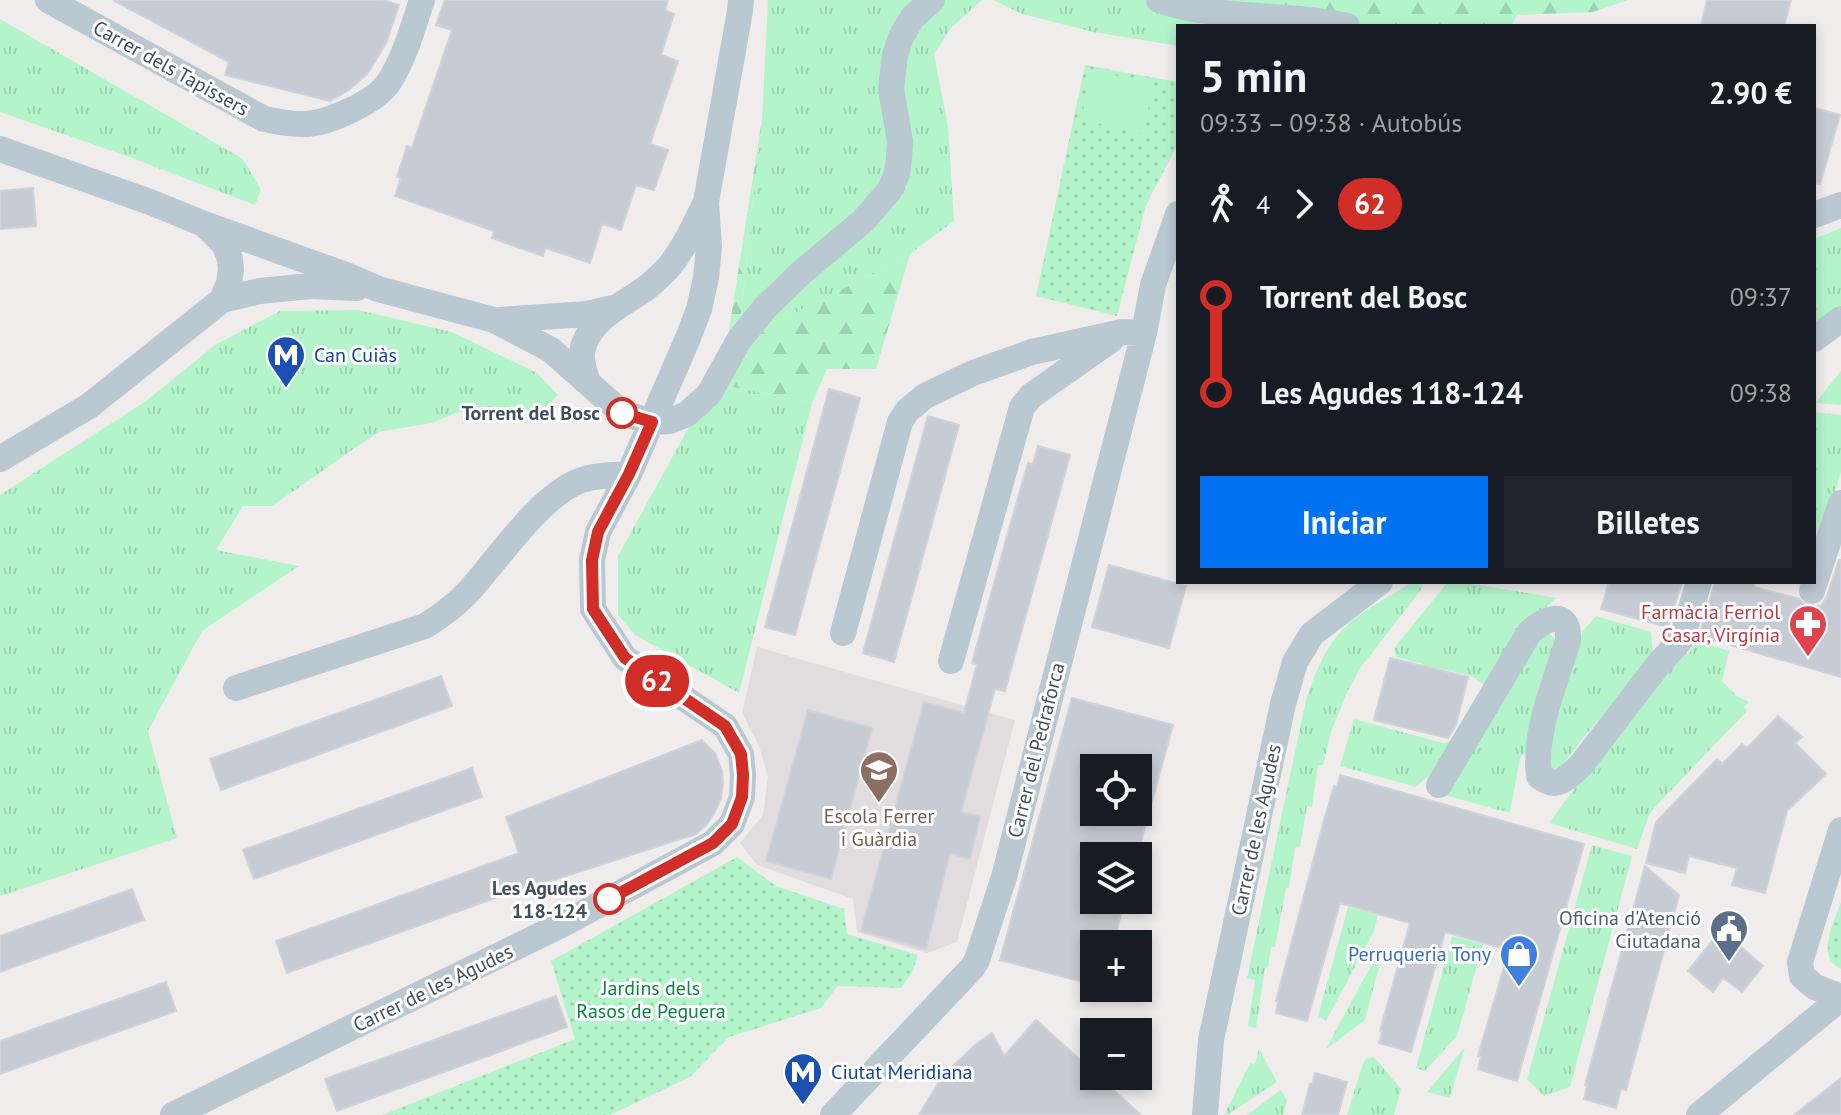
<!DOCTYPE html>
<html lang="es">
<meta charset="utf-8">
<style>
:root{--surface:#171b24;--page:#20242c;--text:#f1f3f6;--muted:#9ea1a6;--accent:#0372f2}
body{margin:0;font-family:"PT Sans",sans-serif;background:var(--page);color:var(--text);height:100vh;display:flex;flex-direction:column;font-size:30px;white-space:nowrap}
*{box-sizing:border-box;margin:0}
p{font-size:26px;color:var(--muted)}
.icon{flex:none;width:44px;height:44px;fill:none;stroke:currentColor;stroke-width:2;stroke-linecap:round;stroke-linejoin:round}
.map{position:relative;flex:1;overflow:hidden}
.panel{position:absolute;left:1176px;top:24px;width:640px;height:560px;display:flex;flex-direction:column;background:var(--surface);border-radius:0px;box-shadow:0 4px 12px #0003}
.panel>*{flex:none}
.badge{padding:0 16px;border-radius:26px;font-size:28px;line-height:52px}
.buttons{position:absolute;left:1080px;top:754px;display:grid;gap:16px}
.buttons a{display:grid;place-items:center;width:72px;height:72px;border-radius:0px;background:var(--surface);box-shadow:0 4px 12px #0003;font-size:40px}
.map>.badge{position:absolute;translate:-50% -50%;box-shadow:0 0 0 4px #fff}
.legs{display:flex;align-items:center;gap:12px;height:88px;padding:0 24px;font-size:26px}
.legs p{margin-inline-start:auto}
.overview{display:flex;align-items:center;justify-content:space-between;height:136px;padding:0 24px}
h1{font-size:44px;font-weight:700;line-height:60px}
.button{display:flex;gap:16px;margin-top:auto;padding:16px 24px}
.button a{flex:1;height:92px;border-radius:0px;background:var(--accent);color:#fff;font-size:32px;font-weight:700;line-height:92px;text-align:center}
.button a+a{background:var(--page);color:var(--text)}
ul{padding:0 24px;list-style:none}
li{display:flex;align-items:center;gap:28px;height:96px;font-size:30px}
li i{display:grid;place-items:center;width:12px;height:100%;margin:0 10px;background:currentColor}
li i::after{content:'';width:20px;height:20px;margin:-10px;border:6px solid;border-radius:50%;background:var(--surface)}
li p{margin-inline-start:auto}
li:first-child i{background:linear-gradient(#0000 50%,currentColor 0)}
li:last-child i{background:linear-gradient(currentColor 50%,#0000 0)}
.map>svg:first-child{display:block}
</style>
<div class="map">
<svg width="1841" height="1115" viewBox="0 0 1841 1115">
<defs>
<pattern id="grass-tufts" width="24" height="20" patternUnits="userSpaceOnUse" patternTransform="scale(2)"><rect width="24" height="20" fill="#b4f4cb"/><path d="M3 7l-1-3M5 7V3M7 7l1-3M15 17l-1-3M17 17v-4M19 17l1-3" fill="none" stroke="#9cd3b1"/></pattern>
<pattern id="forest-firs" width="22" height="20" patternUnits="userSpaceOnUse" patternTransform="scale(2)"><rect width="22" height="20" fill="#b4f4cb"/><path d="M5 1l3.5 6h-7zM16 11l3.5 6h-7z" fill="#9cd3b1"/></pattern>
<pattern id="park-dots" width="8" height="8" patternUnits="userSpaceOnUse" patternTransform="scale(2)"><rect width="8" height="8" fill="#b4f4cb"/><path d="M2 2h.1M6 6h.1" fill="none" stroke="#9cd3b1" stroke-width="1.8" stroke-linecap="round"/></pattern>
</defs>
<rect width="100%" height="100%" fill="#f0ecec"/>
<!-- education -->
<path fill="#e1ddde" d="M757 647 1015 720 957 942 927 953 857 932 853 899 757 865 740 843 763 815 768 777 759 746 742 713Z"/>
<!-- grass -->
<path fill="url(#grass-tufts)" d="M768 0H982L951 28 934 54 948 127 954 221 910 254 782 320 740 322 762 119Z
M993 0H1220L1210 26H1178V46L1093 32 1022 14Z
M0 19 243 159 261 190 255 205 132 158 0 112Z
M1841 228V310L1814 331V239Z
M358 310 452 332 537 373 558 395 531 423 458 412 432 423 378 432 272 506H243L216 550 299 566 202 631 148 731 177 838 0 896V495L146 401 215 345 280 311Z
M1841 371V405L1815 403Z
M713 383 812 403 739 693 635 635 618 615V556Z
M1814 412 1841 415V472L1828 517 1814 546Z
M1413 582H1422L1421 590 1361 667 1347 692 1331 732 1323 765H1318L1312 807 1307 806 1300 847 1295 848 1289 888H1286L1275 947H1271L1268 967 1265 968 1256 1028 1248 1026 1255 980 1247 978 1306 700C1315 672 1327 643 1349 623 1368 607 1392 595 1413 582Z
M1448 582H1461L1557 598 1534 617 1488 687 1471 676 1437 668 1435 675 1421 671 1423 664 1396 657 1394 648Z
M1596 616 1651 632 1653 654 1651 659 1584 737 1560 768 1553 772 1543 769 1572 663 1582 632Z
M1549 634 1556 640 1528 751 1520 758 1510 813 1444 795 1532 644Z
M1695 640 1729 651 1722 681 1737 696 1749 702 1744 707 1747 711 1655 807 1649 815 1637 849 1549 823 1618 729 1685 653 1689 654Z
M1354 719 1443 743 1454 740 1438 767 1416 787 1340 766Z
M1592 845 1632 856 1570 1087 1544 1096 1527 1079Z
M1348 907 1378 915 1374 931 1326 1021 1318 1016Z
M1452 936 1483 944 1457 1036 1425 1071 1416 1068Z
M1383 952 1365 1020 1326 1049 1376 956Z
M1465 1047 1450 1098 1427 1092Z
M1259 1049 1277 1082 1227 1115H1224L1250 1063 1255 1064Z
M1374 1057 1401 1089 1394 1115H1347L1363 1063 1366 1059Z
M1281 1090 1287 1101 1283 1115H1247Z"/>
<!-- forest -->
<path fill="url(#forest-firs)" d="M1220 0H1628L1593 12 1517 15 1511 26H1210Z
M762 119 740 322 782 320 910 254 876 369H827L812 403 713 383 725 356Z"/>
<!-- park -->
<path fill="url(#park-dots)" d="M1085 65 1178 82V144L1146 205 1117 316 1036 296Z
M737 857 776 886 844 909 847 934 918 955 913 971 901 988 838 986 821 1008 729 1037 690 1077 610 1115H382L575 1039 551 961Z
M1841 902V969C1815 957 1834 922 1841 902Z"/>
<!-- pitch -->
<path fill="#b4f4cb" d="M1093 70 1154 85 1142 134 1081 119Z"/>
<!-- building -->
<path fill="#c7cbd3" stroke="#cfd2d9" stroke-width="2" fill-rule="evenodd" d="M113 0H382L399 5 386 43 368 73 349 90 330 101 225 75 229 62Z
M445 0H668L665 10 674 14 661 55 678 61 650 144 668 150 654 190 636 185 621 230 602 224 590 263 546 248 543 256 520 248 492 238 494 231 395 196 401 178 397 177 407 146 412 148 452 30 436 25Z
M1707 0H1791L1784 26H1701Z
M1814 108 1840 115 1820 184 1814 183Z
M33 188 36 226 0 229V191Z
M829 389 860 398 795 635 765 627Z
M928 416 959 425 894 662 863 653Z
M1038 446 1070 455 1005 691 995 689 961 812 980 817 970 859 950 853 926 949 861 931 924 702 964 713 977 664 972 663 1009 529 1028 463 1033 464Z
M1839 560H1841V677L1699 636 1715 582H1755L1754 587 1799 599 1806 606H1821L1827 596Z
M1109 565 1186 586 1169 648 1092 627Z
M1609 582H1682L1668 627 1601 609Z
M1390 658 1468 677 1456 725 1448 738 1374 720Z
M441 676 452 706 221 790 210 759Z
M1072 698 1173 725 1137 856H1094V900H1125L1113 944H1094V985L1000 960ZM1094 768H1138V812H1094Z
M808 710 872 728 831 879 766 861Z
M1778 716 1802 737 1795 743 1826 774 1787 811 1765 893 1732 885 1737 868 1689 856 1685 873 1646 863 1656 822 1717 759 1722 764 1742 744 1747 748Z
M702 740 715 753 722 771 723 783 721 799 714 813 707 824 696 834 532 887 531 885 287 973 276 941 519 853 506 817Z
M472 768 482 797 254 879 243 850Z
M1340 775 1584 844 1517 1081 1478 1069 1481 1057 1478 1056 1509 950 1445 932 1411 1052 1379 1043 1382 1032 1380 1031 1410 923 1340 903 1307 1021 1276 1013 1278 1002 1276 1001 1323 824 1334 786 1337 787Z
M1645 866 1679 895 1626 1090 1621 1089 1616 1108 1584 1099 1587 1086 1585 1085Z
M132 889 144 920 0 972V936Z
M1721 930 1763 966 1742 992 1723 978 1713 992 1688 971Z
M166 982 176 1011 0 1074V1041Z
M556 996 567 1027 337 1111 325 1079Z
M1036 1020 1094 1072V1076H1098L1141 1115H919L942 1077 975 1045 992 1033 1004 1056Z
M1315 1073 1347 1082 1338 1115H1302L1310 1084H1312Z
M1841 1078V1115H1794Z"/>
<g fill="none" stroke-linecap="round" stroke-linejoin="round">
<!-- minor -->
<path stroke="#bac8d1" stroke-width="26" d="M48 0 264 119C276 121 289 124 301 124 326 125 376 102 389 82 405 57 413 27 422 0
M1159 0C1219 21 1286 12 1347 26
M0 149 150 202 204 224 224 244 230 259 231 270 229 283 222 300 89 406 0 459
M1814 215 1841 205
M204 224 346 275 378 289 494 320 551 350 622 413 652 422 670 421 687 414 709 394 739 340 764 309 802 272 863 221 889 191 897 174 899 158 900 141 891 89 895 55 901 37 912 18 932 0
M222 300 260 291 310 286 357 288
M498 320 587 314 613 308
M1814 339 1841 319
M588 383C585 373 581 363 582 353 586 321 622 305 645 289 653 283 661 275 668 268 684 249 694 226 705 204
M1812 591 1841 503
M843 633 900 422 907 411 925 396 973 373 1032 352 1122 332 1144 333
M951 661 1022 407 1031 396 1112 339
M236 688 425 626C441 616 456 605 469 591 499 558 538 498 579 481 594 475 614 475 629 474
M1439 785 1529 633C1544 618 1570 608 1568 640 1556 681 1533 733 1539 776 1557 791 1567 778 1581 765L1658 665 1682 638 1699 582
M1841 830 1800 962 1802 976 1815 987 1841 997
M173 1115 565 923 713 843 732 824 742 797 743 775 741 754 725 726 625 658 593 609 592 560 598 532 629 474 688 338 699 309 706 278 709 247 706 202 740 11 741 0
M833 1115 972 968 977 960 1004 877 1144 333 1153 285 1178 214
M1205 1115 1211 1040 1283 704 1295 662 1312 634 1380 582
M1699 1115 1841 998"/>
</g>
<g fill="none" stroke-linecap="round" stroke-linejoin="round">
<defs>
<path id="line-1" d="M609 899 713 843 732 824 742 797 743 775 741 754 725 726 625 658 593 609 592 560 598 532 629 474 652 422 622 413"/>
</defs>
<!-- line-1 casing -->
<use href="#line-1" stroke="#fff" stroke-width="18"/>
<!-- line-1 -->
<use href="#line-1" stroke="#d02e26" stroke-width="12"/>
</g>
<!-- icons -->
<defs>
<symbol id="metro-pin" viewBox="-11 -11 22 30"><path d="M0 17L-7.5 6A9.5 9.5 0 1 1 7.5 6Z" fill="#1a4fb4" stroke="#fff"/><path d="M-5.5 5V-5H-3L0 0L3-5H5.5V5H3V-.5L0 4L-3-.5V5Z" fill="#fff"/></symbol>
<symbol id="pharmacy-pin" viewBox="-11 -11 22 30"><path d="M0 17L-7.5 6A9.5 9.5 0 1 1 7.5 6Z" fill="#e0444e" stroke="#fff"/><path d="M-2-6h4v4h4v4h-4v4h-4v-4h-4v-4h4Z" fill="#fff"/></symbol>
<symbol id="school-pin" viewBox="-11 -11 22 30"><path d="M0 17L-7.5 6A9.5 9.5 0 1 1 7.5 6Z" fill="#8d6e63" stroke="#fff"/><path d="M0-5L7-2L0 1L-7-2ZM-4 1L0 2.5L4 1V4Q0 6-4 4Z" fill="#fff"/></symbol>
<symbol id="civic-pin" viewBox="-11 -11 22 30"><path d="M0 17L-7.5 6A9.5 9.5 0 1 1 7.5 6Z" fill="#5c6f8a" stroke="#fff"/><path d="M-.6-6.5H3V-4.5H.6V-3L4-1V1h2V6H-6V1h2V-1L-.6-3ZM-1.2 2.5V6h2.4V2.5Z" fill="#fff"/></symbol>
<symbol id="shop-pin" viewBox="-11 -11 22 30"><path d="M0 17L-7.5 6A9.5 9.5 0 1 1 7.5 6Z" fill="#3f7fe0" stroke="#fff"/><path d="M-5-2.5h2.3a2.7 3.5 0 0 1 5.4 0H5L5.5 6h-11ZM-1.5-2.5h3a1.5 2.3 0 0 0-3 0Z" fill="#fff"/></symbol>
</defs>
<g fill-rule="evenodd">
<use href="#metro-pin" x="264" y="333" width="44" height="60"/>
<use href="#pharmacy-pin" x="1786" y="602" width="44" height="60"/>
<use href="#school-pin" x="857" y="748" width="44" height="60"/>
<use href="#civic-pin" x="1707" y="907" width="44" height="60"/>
<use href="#shop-pin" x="1497" y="932" width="44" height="60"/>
<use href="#metro-pin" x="781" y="1050" width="44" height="60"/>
</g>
<!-- markers -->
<g fill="#fff" stroke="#d02e26" stroke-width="4">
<circle cx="622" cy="413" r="14"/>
<circle cx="609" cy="899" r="14"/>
</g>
<g text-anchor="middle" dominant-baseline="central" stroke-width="6" stroke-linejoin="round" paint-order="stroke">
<!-- street labels -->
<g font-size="20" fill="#42505c" stroke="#fff">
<text transform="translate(171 68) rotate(29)">Carrer dels Tapissers</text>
<text transform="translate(1036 750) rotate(-76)">Carrer del Pedraforca</text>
<text transform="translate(1256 830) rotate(-78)">Carrer de les Agudes</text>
<text transform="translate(433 988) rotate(-26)">Carrer de les Agudes</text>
</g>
<!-- transit labels -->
<g font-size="20" fill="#164399" stroke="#fff" text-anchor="start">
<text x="314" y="355">Can Cuiàs</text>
<text x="831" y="1072">Ciutat Meridiana</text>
</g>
<!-- stop labels -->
<g font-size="20" font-weight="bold" fill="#42505c" stroke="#fff" text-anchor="end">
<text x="600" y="413">Torrent del Bosc</text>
<text x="587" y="888">Les Agudes<tspan x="587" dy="23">118-124</tspan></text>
</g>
<!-- health labels -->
<g font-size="20" fill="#be3a42" stroke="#fff" text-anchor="end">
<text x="1780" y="612">Farmàcia Ferriol<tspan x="1780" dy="23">Casar, Virgínia</tspan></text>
</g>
<!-- education labels -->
<g font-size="20" fill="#785e54" stroke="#fff">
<text x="879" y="816">Escola Ferrer<tspan x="879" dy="23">i Guàrdia</tspan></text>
</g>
<!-- service labels -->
<g font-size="20" fill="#4e5e75" stroke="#fff" text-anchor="end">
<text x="1701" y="918">Oficina d'Atenció<tspan x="1701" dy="23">Ciutadana</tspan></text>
</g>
<!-- shop labels -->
<g font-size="20" fill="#366cbe" stroke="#fff" text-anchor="end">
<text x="1491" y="954">Perruqueria Tony</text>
</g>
<!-- park labels -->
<g font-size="20" fill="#0b8545" stroke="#fff">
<text x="651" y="988">Jardins dels<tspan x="651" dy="23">Rasos de Peguera</tspan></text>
</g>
</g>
</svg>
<div class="buttons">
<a><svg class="icon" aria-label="locate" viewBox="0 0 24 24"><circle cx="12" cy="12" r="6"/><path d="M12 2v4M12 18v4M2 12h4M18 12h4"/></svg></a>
<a><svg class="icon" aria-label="layers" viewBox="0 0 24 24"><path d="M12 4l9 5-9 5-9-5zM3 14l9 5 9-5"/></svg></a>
<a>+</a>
<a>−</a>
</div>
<b class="badge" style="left:657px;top:681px;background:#d02e26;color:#fff">62</b>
<section class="panel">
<div class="overview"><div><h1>5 min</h1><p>09:33 – 09:38 · Autobús</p></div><b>2.90 €</b></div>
<div class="legs"><svg class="icon" aria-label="walk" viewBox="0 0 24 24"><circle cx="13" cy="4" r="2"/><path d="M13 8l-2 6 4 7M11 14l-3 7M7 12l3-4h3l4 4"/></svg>4<svg class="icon" aria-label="forward" viewBox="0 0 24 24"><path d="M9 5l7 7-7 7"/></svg><b class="badge" style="background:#d02e26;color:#fff">62</b></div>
<ul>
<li><i style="color:#d02e26"></i><b>Torrent del Bosc</b><p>09:37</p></li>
<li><i style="color:#d02e26"></i><b>Les Agudes 118-124</b><p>09:38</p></li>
</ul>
<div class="button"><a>Iniciar</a><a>Billetes</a></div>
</section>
</div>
